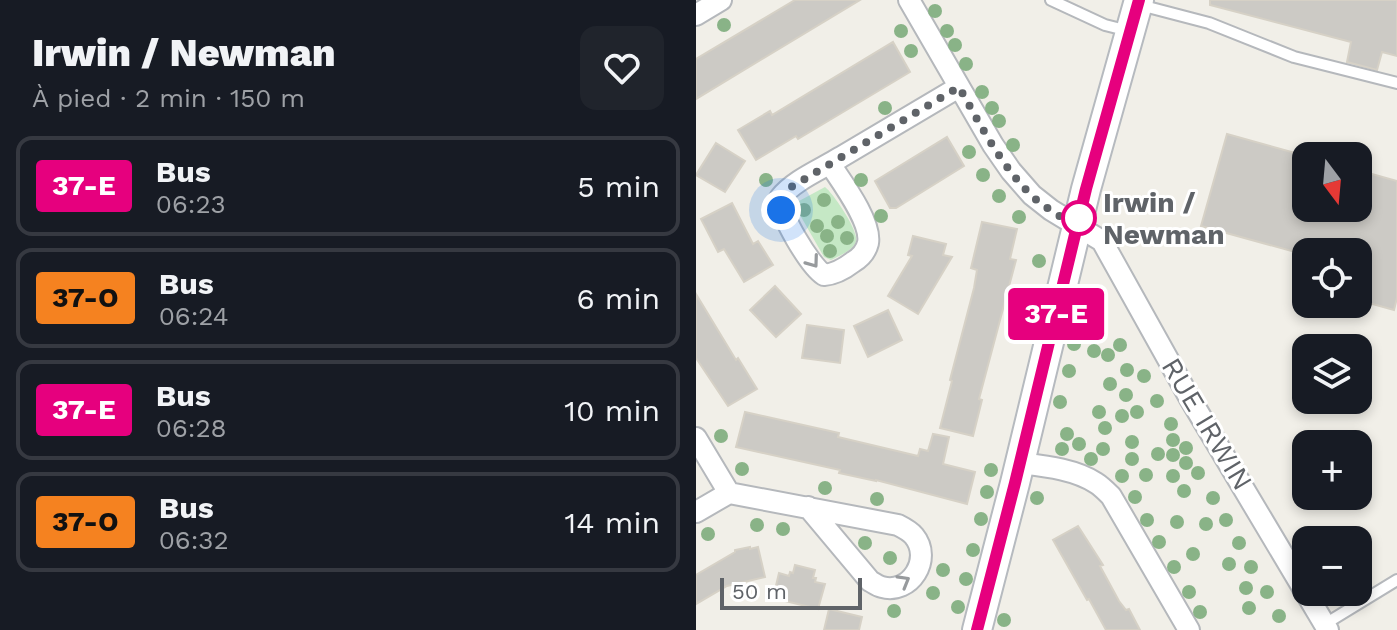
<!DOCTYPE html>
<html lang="fr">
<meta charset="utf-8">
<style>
:root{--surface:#171b24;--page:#20242c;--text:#f1f3f6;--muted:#9ea1a6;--line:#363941}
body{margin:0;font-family:"Work Sans",sans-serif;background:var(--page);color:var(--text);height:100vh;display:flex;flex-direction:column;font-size:30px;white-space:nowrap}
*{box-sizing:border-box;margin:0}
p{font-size:26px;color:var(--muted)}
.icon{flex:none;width:44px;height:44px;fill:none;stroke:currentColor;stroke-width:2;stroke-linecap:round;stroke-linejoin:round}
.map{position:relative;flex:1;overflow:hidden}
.sheet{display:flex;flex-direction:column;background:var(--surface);width:696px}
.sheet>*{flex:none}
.badge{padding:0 16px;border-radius:6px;font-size:28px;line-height:52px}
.needle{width:52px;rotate:164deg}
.fabs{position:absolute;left:596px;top:142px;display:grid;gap:16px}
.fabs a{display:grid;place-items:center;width:80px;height:80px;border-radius:16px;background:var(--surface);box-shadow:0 4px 12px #0003;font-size:40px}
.scale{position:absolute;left:24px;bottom:20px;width:142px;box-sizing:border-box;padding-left:8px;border:4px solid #5f6368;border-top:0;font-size:22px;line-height:28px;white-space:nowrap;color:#5f6368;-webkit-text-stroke:6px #fff;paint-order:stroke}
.you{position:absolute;width:40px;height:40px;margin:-20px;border:6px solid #fff;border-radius:50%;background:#1a73e8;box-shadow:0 0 0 12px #1a73e833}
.map>.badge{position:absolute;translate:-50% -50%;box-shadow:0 0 0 4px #fff}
.round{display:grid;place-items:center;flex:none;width:84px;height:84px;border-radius:16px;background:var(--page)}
.headline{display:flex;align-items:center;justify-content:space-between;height:136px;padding:0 32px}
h1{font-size:38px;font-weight:800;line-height:60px}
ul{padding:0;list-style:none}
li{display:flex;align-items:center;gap:24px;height:100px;margin:0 16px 12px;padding:0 16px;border:4px solid var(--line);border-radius:16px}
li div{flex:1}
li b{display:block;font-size:30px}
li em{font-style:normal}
li .badge{min-width:88px;font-weight:700;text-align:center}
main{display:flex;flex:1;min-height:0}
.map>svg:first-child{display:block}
</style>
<main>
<section class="sheet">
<div class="headline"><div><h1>Irwin / Newman</h1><p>À pied · 2 min · 150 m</p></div><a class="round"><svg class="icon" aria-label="heart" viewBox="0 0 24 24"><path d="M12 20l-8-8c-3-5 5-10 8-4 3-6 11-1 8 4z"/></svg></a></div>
<ul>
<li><span class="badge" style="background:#e6007e;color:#fff">37-E</span><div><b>Bus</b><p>06:23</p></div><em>5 min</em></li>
<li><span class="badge" style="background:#f58220;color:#111">37-O</span><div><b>Bus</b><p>06:24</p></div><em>6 min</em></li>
<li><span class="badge" style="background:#e6007e;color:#fff">37-E</span><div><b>Bus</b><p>06:28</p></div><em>10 min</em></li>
<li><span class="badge" style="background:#f58220;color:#111">37-O</span><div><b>Bus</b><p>06:32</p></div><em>14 min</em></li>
</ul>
</section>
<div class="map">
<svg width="701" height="630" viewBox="0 0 701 630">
<rect width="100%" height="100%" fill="#f1efe8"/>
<!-- green -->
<path fill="#c5e8c5" d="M129 187C137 193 163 231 160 241 158 250 143 256 135 260L128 257 100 208 103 201Z"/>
<!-- building -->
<path fill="#cccac5" stroke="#d6d1c6" stroke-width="2" d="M99 0H164L0 99V59Z
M514 0H701V56L686 52 681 70 651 62 655 42 514 5Z
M197 42 214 72 102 139 100 136 60 160 42 130 74 111 76 115Z
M531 134 610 156V208H662V170L701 181V298L698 310 662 300V252H610V255L505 226Z
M251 137 268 166 200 208H194L179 181Z
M20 143 49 161 29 192 0 175Z
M36 203 57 244 62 241 77 265 48 282 28 249 22 252 5 219Z
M286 222 321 229 314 259 320 260 283 399 286 400 277 436 244 428 256 381 254 380 278 288 281 270 275 268Z
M217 236 250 244 247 255 256 257 222 314 192 296 216 256 212 255Z
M79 286 105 314 80 337 54 310Z
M0 294 40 360 42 358 61 389 32 406 0 358Z
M192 310 206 340 172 357 158 326Z
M111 325 148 330 144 363 106 358Z
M49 412 143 433 142 437 222 456 224 449 232 451 237 434 253 437 247 464 279 472 271 504 180 480V481L143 473 144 470 40 447Z
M382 526 407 565 404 566 423 601 430 610 433 609 444 630H410L393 599 391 600 357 540Z
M54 547V549L62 547 69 577 31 586 0 604V575L39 552V550Z
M99 565 119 570 117 578H120L119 582 129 584 122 609 77 598 83 573 93 576 94 572 97 573Z
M133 609 166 617 163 630H128Z"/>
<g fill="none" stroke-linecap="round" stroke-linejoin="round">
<defs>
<path id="lane" d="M355 0 409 25 433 31
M444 5 513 23 598 57 701 83
M629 624 701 580"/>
<path id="street" d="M213 0 297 145 315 171 336 195 355 210 406 241 493 397 632 630
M0 15 25 0
M134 164C145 181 176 222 172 243 170 251 164 258 157 262 148 269 139 274 128 275 114 266 83 214 84 198 98 180 126 169 145 157 185 133 224 110 263 87
M0 438 33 493
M324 463C348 466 379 469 400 483 405 486 410 491 415 496L493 630
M0 512 33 493 202 525C208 528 214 531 218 536 237 559 214 595 186 587 181 586 178 583 174 581L112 507"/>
<path id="secondary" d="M281 630 319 483 390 189 443 0"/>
</defs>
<!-- lane casing -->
<use href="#lane" stroke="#b5b8bc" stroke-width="14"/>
<!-- street casing -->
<use href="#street" stroke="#b5b8bc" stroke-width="24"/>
<!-- secondary casing -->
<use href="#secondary" stroke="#b6babf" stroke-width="32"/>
<!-- lane -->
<use href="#lane" stroke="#fff" stroke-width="10"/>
<!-- street -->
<use href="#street" stroke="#fff" stroke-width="20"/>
<!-- secondary -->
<use href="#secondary" stroke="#fff" stroke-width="28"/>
</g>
<!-- trees -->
<g fill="#89b387">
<circle cx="239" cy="11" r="7"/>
<circle cx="28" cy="25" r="7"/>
<circle cx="205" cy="31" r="7"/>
<circle cx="251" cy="31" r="7"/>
<circle cx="259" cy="45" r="7"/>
<circle cx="215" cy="51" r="7"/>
<circle cx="270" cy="64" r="7"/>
<circle cx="286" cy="92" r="7"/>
<circle cx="189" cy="108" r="7"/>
<circle cx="296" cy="108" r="7"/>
<circle cx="303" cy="121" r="7"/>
<circle cx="317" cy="145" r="7"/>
<circle cx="273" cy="152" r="7"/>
<circle cx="287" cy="175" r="7"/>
<circle cx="70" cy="180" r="7"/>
<circle cx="165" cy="180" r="7"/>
<circle cx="303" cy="196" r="7"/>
<circle cx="128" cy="200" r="7"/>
<circle cx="108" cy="210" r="7"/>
<circle cx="185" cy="216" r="7"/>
<circle cx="323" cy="217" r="7"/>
<circle cx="142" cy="222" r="7"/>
<circle cx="121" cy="226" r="7"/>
<circle cx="131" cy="236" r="7"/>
<circle cx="151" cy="238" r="7"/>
<circle cx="134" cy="251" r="7"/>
<circle cx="343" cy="261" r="7"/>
<circle cx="403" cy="299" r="7"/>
<circle cx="383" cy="322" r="7"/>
<circle cx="405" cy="325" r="7"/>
<circle cx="378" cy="344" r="7"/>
<circle cx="424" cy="345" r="7"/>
<circle cx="398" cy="351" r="7"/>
<circle cx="412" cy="355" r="7"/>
<circle cx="431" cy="370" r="7"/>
<circle cx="373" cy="371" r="7"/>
<circle cx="448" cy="376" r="7"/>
<circle cx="414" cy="384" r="7"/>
<circle cx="430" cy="395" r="7"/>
<circle cx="461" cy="401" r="7"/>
<circle cx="364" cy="402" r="7"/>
<circle cx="403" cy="412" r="7"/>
<circle cx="441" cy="412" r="7"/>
<circle cx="426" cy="416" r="7"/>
<circle cx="475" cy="424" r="7"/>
<circle cx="409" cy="428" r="7"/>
<circle cx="371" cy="434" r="7"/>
<circle cx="25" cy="436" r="7"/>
<circle cx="477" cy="440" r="7"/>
<circle cx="436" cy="442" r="7"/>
<circle cx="383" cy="444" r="7"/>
<circle cx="490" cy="448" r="7"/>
<circle cx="366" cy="449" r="7"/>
<circle cx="407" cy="449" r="7"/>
<circle cx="462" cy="454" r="7"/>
<circle cx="477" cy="455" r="7"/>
<circle cx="395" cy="459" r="7"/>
<circle cx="436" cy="459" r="7"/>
<circle cx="490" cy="463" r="7"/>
<circle cx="46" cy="469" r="7"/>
<circle cx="295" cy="470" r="7"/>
<circle cx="502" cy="473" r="7"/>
<circle cx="450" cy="475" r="7"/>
<circle cx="426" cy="476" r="7"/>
<circle cx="477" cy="476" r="7"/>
<circle cx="129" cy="488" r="7"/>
<circle cx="488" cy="491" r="7"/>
<circle cx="291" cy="492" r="7"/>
<circle cx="439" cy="497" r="7"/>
<circle cx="341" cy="498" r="7"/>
<circle cx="517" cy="498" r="7"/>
<circle cx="181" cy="499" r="7"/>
<circle cx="285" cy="519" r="7"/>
<circle cx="451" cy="520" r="7"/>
<circle cx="530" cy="520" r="7"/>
<circle cx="481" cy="522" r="7"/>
<circle cx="510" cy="524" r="7"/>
<circle cx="61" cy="525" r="7"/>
<circle cx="87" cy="529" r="7"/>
<circle cx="12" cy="534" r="7"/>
<circle cx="463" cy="542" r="7"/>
<circle cx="169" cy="543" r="7"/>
<circle cx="543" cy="543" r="7"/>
<circle cx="277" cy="550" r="7"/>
<circle cx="497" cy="554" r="7"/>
<circle cx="194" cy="558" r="7"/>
<circle cx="533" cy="564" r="7"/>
<circle cx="478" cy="567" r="7"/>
<circle cx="555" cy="567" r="7"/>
<circle cx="247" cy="570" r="7"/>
<circle cx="270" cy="579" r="7"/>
<circle cx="550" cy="588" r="7"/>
<circle cx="493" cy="592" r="7"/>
<circle cx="571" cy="592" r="7"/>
<circle cx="237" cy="593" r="7"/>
<circle cx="262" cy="607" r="7"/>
<circle cx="553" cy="608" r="7"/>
<circle cx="198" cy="611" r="7"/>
<circle cx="504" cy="612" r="7"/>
<circle cx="583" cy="616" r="7"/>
<circle cx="308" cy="620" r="7"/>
</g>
<!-- one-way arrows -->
<defs><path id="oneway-chevron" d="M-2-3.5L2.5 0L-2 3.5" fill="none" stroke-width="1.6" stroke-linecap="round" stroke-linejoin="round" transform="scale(2)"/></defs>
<g stroke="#979a9d">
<use href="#oneway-chevron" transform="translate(117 262) rotate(54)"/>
<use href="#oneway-chevron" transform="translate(208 581) rotate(-30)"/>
</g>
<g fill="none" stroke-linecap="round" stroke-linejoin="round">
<defs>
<path id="line" d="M281 630 319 483 390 189 443 0"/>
</defs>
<!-- line casing -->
<use href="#line" stroke="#fff" stroke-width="18"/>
<!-- line -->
<use href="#line" stroke="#e6007e" stroke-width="12"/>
<!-- walk -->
<path stroke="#5f6368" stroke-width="8" stroke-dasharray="0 14.4" d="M85 210 84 198 92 189 263 87C284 124 304 164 335 195 349 208 365 217 381 226L383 218"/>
</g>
<!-- markers -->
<circle fill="#fff" stroke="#e6007e" stroke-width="4" cx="383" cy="218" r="16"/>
<g text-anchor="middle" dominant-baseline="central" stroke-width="6" stroke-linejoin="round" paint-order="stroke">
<!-- stop labels -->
<g font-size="28" font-weight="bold" fill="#5f6368" stroke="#fff" text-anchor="start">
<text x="407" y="202">Irwin /<tspan x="407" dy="32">Newman</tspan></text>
</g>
<!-- street labels -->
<g font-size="28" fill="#5f6368" stroke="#fff">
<text transform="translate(511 424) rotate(59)">RUE IRWIN</text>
</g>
</g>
</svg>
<div class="fabs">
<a><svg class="needle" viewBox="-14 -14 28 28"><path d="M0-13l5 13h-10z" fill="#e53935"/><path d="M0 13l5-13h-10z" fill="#9ea1a6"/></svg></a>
<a><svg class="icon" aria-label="locate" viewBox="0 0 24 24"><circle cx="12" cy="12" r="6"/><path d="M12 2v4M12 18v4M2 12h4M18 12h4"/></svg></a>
<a><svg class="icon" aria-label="layers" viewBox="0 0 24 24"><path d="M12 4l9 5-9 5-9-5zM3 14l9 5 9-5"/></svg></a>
<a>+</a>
<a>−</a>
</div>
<div class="scale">50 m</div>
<div class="you" style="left:85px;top:210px"></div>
<b class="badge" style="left:360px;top:314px;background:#e6007e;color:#fff">37-E</b>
</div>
</main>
